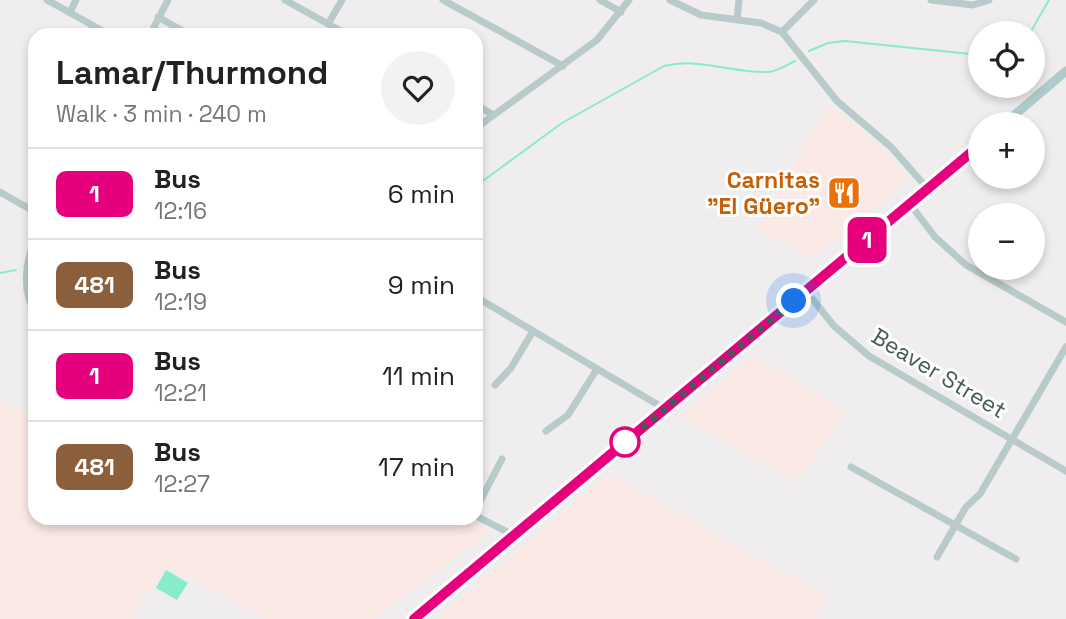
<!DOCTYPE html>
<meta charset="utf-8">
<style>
:root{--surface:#fff;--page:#f2f2f2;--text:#222;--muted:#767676;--line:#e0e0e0}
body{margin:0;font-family:"Space Grotesk",sans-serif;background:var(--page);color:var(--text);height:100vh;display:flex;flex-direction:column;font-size:26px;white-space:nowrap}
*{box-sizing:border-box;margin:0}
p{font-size:23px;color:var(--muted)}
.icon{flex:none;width:38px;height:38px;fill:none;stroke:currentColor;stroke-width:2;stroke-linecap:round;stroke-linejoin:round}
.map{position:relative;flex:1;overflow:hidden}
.drawer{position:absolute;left:28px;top:28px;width:455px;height:497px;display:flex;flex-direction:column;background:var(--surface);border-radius:21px;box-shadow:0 4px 10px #0003}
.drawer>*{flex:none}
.badge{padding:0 14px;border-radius:10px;font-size:24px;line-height:46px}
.controls{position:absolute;left:968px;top:21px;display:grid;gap:14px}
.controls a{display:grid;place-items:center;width:77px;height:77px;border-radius:50%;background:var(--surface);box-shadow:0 4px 10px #0003;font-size:35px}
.you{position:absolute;width:35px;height:35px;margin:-18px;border:5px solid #fff;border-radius:50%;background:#1a73e8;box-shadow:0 0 0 10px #1a73e833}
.map>.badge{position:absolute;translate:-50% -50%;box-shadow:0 0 0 4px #fff}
.round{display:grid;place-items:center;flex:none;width:74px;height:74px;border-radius:37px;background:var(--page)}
.headline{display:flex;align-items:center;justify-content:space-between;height:119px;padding:0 28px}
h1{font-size:33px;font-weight:700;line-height:52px}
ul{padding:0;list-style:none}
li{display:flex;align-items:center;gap:21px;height:91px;padding:0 28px;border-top:2px solid var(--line)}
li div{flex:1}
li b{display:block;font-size:26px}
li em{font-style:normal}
li .badge{min-width:77px;font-weight:700;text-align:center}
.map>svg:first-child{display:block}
</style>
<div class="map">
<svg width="1066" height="619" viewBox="0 0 1066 619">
<rect width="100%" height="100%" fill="#f0edef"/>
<!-- commercial -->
<path fill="#fbe9e6" d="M829 104 880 149 909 180 813 258 756 229Z
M753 355 848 412 796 481 679 417Z
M0 399 35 418V518H466L490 532 374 619H266L168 566 130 616 135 619H0Z
M609 474 828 597 815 619H436Z"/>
<!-- water -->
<path fill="#88ebc9" d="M166 570 188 583 177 600 156 588Z"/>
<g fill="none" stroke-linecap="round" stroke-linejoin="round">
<!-- stream -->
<path stroke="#88ebc9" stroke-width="2" d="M1030 33 1049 0
M809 51 828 43 845 41 980 55
M476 186 562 123 664 66C700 57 734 74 769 72 778 71 787 65 795 61
M0 273 16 270"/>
<!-- minor -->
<path stroke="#b8cac9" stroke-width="7" d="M47 0 110 35
M285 0 348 35
M443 0 563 66
M600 0 621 12
M670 0 701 15 761 23 782 32 837 101 891 147 928 189
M931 0 973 5 989 0
M70 12 76 0
M158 17 190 35
M737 20 739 0
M328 24 342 0
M782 32 814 0
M150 35 168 0
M476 105 494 115
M476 128 597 40 629 0
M0 192 35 212
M910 204 935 237 966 265 1066 322
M35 241C25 262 22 291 35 312
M806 291 834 326 869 356 1066 471
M476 297 665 409
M495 385 511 368 533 331
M546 431 568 415 597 369
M851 467 1016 559
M476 509 502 459
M476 516 515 536
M937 557 966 507 980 494 1066 347"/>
<!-- major -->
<path stroke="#adcccb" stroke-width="9" d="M1004 124 1066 71
M414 619 980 145"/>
</g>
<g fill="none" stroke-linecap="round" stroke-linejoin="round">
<defs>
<path id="line" d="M414 619 980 145"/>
</defs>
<!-- line casing -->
<use href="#line" stroke="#fff" stroke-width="16"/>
<!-- line -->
<use href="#line" stroke="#e6007e" stroke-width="10"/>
<!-- walk -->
<path stroke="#465a59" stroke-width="7" stroke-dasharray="0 12.6" d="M625 442 794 301"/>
</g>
<!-- icons -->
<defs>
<symbol id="restaurant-square" viewBox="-11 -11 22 22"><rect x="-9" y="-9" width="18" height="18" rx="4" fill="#e8710a" stroke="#fff"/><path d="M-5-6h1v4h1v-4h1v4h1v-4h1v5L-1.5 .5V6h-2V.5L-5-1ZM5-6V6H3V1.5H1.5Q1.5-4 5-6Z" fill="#fff"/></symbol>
</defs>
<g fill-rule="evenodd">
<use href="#restaurant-square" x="825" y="174" width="38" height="38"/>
</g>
<!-- markers -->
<circle fill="#fff" stroke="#e6007e" stroke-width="3.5" cx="625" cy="442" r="14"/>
<g text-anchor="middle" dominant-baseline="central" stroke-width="6" stroke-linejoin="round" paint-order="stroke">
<!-- food labels -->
<g font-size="23" font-weight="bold" fill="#c56008" stroke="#fff" text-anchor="end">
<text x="820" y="180">Carnitas<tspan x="820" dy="26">"El Güero"</tspan></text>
</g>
<!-- street labels -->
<g font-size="23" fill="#465a59" stroke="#fff">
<text transform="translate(939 373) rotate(31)">Beaver Street</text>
</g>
</g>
</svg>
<div class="controls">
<a><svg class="icon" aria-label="locate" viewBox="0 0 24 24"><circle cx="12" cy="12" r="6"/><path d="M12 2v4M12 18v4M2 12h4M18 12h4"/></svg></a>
<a>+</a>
<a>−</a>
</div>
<div class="you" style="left:794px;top:301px"></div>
<b class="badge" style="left:867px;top:240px;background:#e6007e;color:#fff">1</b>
<section class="drawer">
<div class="headline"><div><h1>Lamar/Thurmond</h1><p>Walk · 3 min · 240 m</p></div><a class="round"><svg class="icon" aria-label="heart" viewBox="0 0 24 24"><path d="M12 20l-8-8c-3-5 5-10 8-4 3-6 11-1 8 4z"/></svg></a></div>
<ul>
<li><span class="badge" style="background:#e6007e;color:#fff">1</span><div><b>Bus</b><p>12:16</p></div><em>6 min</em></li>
<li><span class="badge" style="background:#8b5e3c;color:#fff">481</span><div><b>Bus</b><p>12:19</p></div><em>9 min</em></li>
<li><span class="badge" style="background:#e6007e;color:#fff">1</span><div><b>Bus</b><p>12:21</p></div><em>11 min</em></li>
<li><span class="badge" style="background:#8b5e3c;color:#fff">481</span><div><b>Bus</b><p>12:27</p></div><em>17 min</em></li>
</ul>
</section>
</div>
